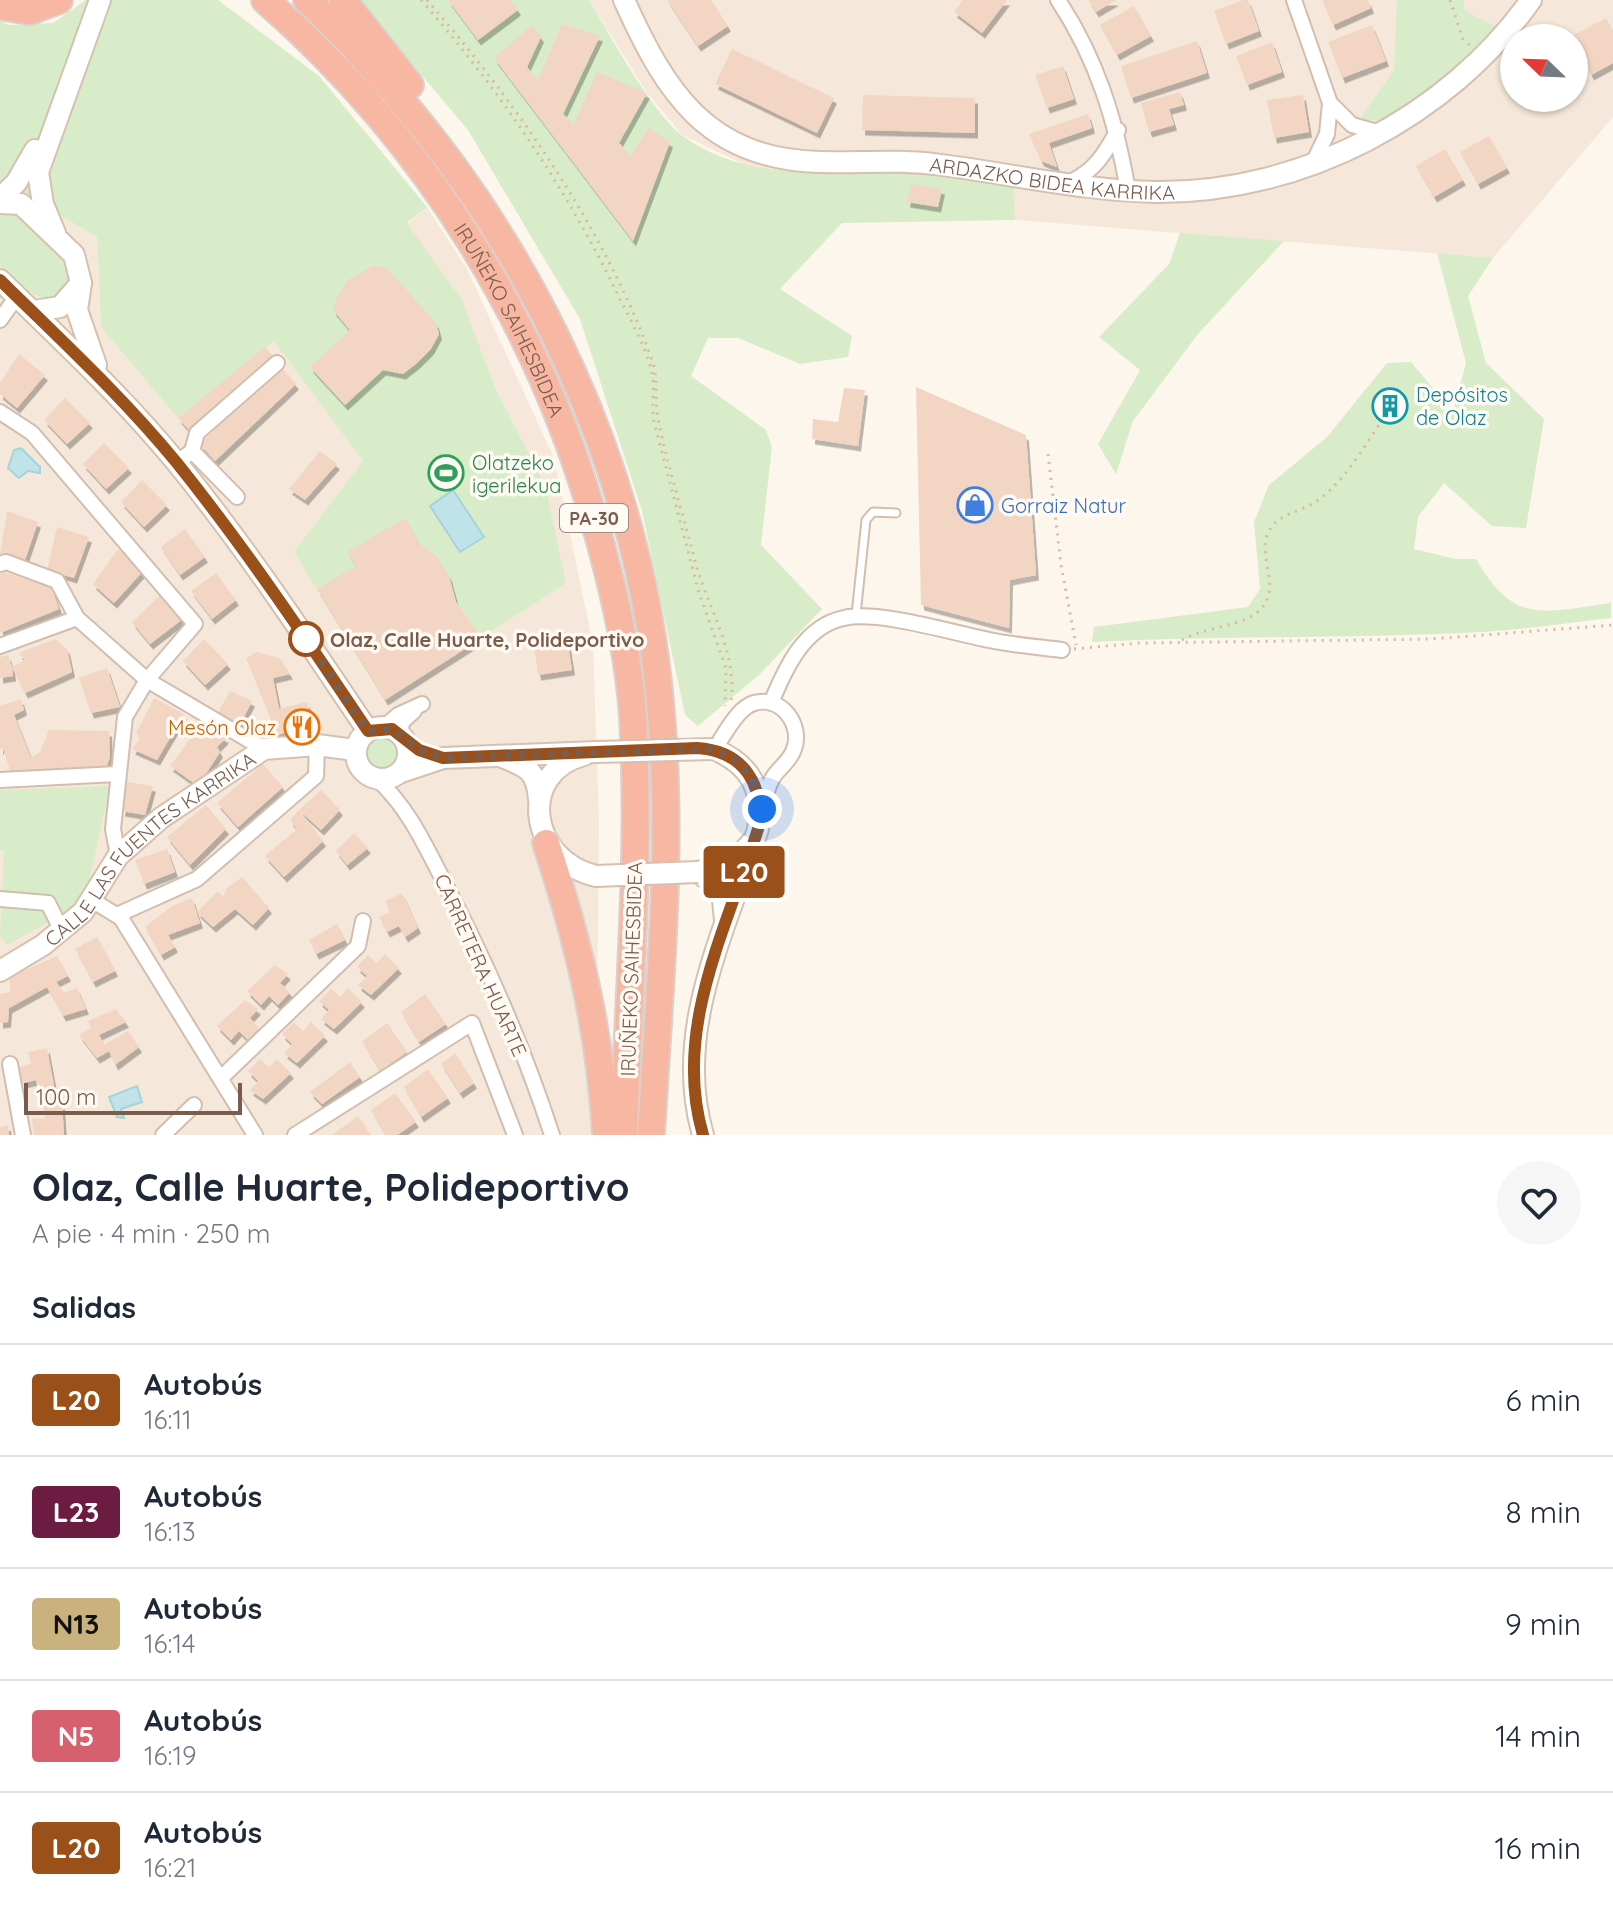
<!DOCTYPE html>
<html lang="es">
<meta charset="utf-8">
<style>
:root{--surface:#fff;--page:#f6f6f7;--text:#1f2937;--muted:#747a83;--line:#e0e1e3}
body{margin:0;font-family:Quicksand,sans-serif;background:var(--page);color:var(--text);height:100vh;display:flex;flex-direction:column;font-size:30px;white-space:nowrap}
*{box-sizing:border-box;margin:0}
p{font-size:26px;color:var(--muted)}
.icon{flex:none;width:44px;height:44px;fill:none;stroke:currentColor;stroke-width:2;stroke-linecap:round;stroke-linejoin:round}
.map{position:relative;height:1135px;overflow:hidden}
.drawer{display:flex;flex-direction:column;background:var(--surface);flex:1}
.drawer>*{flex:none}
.badge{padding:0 16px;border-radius:6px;font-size:28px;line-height:52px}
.needle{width:52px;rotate:293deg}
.tools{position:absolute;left:1500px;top:24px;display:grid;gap:16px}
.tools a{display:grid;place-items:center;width:88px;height:88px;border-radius:50%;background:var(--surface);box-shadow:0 2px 6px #0004;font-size:40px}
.scale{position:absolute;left:24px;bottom:20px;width:218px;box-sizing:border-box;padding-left:8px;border:4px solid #7a5c4d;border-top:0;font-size:22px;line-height:28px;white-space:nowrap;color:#7a5c4d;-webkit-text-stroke:6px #fffaf3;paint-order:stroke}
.you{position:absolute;width:40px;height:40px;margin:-20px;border:6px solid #fff;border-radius:50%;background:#1a73e8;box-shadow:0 0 0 12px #1a73e833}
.map>.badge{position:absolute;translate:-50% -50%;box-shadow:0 0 0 4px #fff}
h2{padding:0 32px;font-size:30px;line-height:72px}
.round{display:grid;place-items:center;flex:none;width:84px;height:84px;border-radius:42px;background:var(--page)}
.overview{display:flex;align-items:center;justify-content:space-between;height:136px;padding:0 32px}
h1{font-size:38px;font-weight:800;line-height:60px}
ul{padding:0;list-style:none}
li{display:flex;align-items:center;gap:24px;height:112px;padding:0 32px;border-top:2px solid var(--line)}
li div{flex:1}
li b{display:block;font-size:30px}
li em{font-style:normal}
li .badge{min-width:88px;font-weight:700;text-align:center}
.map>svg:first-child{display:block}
</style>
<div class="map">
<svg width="1613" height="1135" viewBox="0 0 1613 1135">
<defs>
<filter id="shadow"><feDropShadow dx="3" dy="5.5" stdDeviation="0" flood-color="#0004"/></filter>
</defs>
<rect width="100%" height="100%" fill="#fdf6ec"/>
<!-- residential -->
<path fill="#f5e8da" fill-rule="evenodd" d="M589 0H1613V117L1493 258 1015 220 775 179 682 135 647 93ZM1514 38H1574V98H1514Z
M0 180 97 237 101 327 265 347 427 207 467 269 554 458 593 644 599 819 596 1135H0Z"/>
<!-- green -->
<path fill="#d8ecc9" d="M86 0H218L319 76 427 207 407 223 462 300 495 388 545 485 566 583 385 700 294 552 363 461 274 341 178 418 101 327 97 237 0 180V21L8 25 53 23Z
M358 0H589C610 35 652 113 683 136 749 184 827 169 903 173 939 176 976 182 1013 186L1015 220 842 223 780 289 852 336 848 357 800 364 738 338H708L691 376 766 430 772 447 761 545 822 609 759 675 698 726 685 715 642 511 580 319 468 130Z
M1397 0H1463L1465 11 1499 28C1469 62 1427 102 1385 119 1378 122 1367 119 1360 119L1394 70Z
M0 212C25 211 68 254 73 277L58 298C33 301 17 283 0 266Z
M1180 233 1284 241 1198 334 1133 421 1116 474 1098 444 1140 370 1099 337 1169 264Z
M1437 253 1493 258 1468 296 1486 363 1544 419 1526 528 1492 526 1444 483 1418 517 1414 549 1455 559H1476C1515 626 1542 612 1611 603V618C1569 623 1526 629 1483 632 1353 639 1222 635 1092 642L1094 627 1248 607 1260 589 1254 522 1269 485 1327 437 1387 363 1411 362 1453 412 1466 363Z
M365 754a16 16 0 1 1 32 0a16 16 0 1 1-32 0Z
M110 786 88 886 66 913 7 945 0 936 4 850H0V790Z"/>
<!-- water -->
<path fill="#bfe3e8" stroke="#a5d3da" stroke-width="2" d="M21 448 40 467V473L28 471 19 478 8 468 14 450Z
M453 490 484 537 460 552 430 506Z
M137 1086 142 1102 121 1109 124 1118 117 1117 109 1097Z"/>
<!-- building -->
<path fill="#f3d5c3" filter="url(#shadow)" d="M448 0H511L518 10 478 40Z
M667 0H711L728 26 698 46Z
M963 0H1007L982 33 954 12Z
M1088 0H1116L1096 12Z
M1243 0H1248L1259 31 1226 44 1214 11Z
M1322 0H1368L1371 8 1333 25Z
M1134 6 1151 36 1117 55 1100 25Z
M1606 18 1613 32V63L1591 75 1574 38H1568Z
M562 24 600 36 563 114 574 124 597 72 647 93 619 143 631 156 648 128 670 142 633 241 494 58 532 25 541 37 527 67 538 81Z
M1372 25 1386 61 1342 78 1328 42Z
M1197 41 1207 73 1131 98 1121 66Z
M1272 42 1282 72 1247 85 1236 56Z
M732 49 834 98 817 133 715 84Z
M1063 66 1074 99 1047 108 1035 75Z
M1180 92 1184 105 1169 109 1174 125 1149 132 1141 103Z
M863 95 975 98V133L862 130Z
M1303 95 1309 132 1274 138 1267 100Z
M1088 114 1092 128 1049 143 1057 167 1041 161 1029 134Z
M1489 136 1507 168 1478 184 1460 152Z
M1445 149 1463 180 1434 197 1416 166Z
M911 184 942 189 938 207 907 202Z
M373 266 386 267 436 323 439 334 431 349 417 363 403 374 383 370 345 405 310 367 350 330 333 310 337 297 349 279Z
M265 347 274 357 189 430 178 418Z
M19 354 45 375 17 408 0 394V383Z
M281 367 296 384 215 461 200 444Z
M916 387 1026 435 1036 575 1010 580 1009 628 921 605Z
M844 388 865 390 858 446 812 439 813 419 838 422Z
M1387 395 1401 407 1392 417 1378 406Z
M65 398 90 423 67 444 44 420Z
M104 443 129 468 106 489 83 464Z
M320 451 337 464 305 500 289 489Z
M142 480 167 505 144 527 121 502Z
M7 511 38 522 24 563 0 555Z
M405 518 421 545 437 557 449 576 456 602 482 638 385 700 317 589 356 566 347 552Z
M57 527 89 537 74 578 47 570Z
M185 529 205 557 180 575 161 547Z
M118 549 144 570 114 603 93 584Z
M3 572 52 588 59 609 0 633V574Z
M216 573 236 600 212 619 191 591Z
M163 592 184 618 150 644 132 622Z
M566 632 572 670 538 675 534 644 539 638Z
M55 639 67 649 72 672 25 693 12 667 13 676 0 678V657L8 655 12 667 25 660 19 653Z
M204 639 228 664 205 685 183 661Z
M257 652 280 658 290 674 273 678 279 709 307 702 313 725 277 735 246 658Z
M107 668 120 707 91 713 79 678Z
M230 691 252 701 239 727 217 714Z
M154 698 184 714 157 760 132 749 140 738 136 733Z
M21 699 24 710 14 715 31 758 40 752 49 730 109 731 110 757 106 768 13 780 3 748 0 749V706Z
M202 723 226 738 217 747 220 752 198 786 170 766Z
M263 764 283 787 238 827 217 803Z
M127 782 153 786 145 815 122 811Z
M321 790 340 810 321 830 299 810 323 841 284 877 265 856 297 829 290 820 299 810Z
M206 805 226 829 190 865 167 837Z
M354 833 368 848 347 865 336 851Z
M167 849 175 872 144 884 135 860Z
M242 877 269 908 253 925 235 909 213 927 197 912 218 891 223 897 227 888Z
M402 893 418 928 405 937 399 926 387 932 379 917 390 912 385 901Z
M192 898 200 923 168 935 175 947 161 955 145 927 172 906Z
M337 924 345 940 316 954 309 940Z
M97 937 115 971 93 982 75 949Z
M385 954 399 968 371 995 358 985 367 976 357 967 368 955 377 963Z
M57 956 68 976 56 982 64 993 77 988 86 1009 63 1016 47 987 9 1008 8 1022 0 1023V994L10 992V977Z
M275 965 288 974 280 983 290 992 278 1005 269 996 261 1005 247 991Z
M348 988 362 1002 334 1029 321 1019 329 1010 319 1001 331 989 340 997Z
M425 994 446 1024 419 1042 401 1012Z
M245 1000 258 1009 250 1018 259 1028 248 1040 239 1031 231 1040 217 1026Z
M116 1009 126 1022 99 1035 104 1045 128 1031 139 1047 115 1065 109 1051 97 1058 79 1035 91 1028 88 1021Z
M294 1022 303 1031 311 1022 325 1036 297 1063 284 1053 292 1044 282 1034Z
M387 1023 407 1052 380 1071 362 1041Z
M47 1048 54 1086 39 1092 36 1080 23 1083 19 1067 31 1064 28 1052Z
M455 1053 474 1083 460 1093 441 1064Z
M260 1059 269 1067 277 1059 291 1073 263 1099 250 1090 258 1081 248 1071Z
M350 1062 360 1077 322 1104 310 1092Z
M428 1069 448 1098 421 1117 404 1087Z
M395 1093 416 1122 397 1135H385L371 1110Z
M62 1104 64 1135H34L32 1119 45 1118 43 1106Z
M358 1116 371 1135H332Z
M8 1125 9 1135H0V1127Z"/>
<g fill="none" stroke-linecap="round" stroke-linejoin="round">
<defs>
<path id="lane" d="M856 615 866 520 873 512 896 513"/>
<path id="street" d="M1058 0C1097 59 1116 121 1128 191
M1294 0 1330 103 1352 125 1381 133
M1313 163 1327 134 1330 103
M1070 182C1095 171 1105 153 1118 130
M0 320 17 296
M0 412 32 433 195 624 147 680 264 749
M192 451 237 497
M177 463 192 451 197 433 277 363
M0 564 6 562 57 581 77 618 0 646
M77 618 147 680 125 717 113 829 118 856
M771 703C785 669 804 626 844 618 878 610 953 633 989 640 1013 645 1038 647 1062 650
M384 727 398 715 422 704
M399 733 403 721 414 711
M714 749C725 735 737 708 754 703 781 695 803 725 794 749 790 762 778 768 772 779 767 788 765 799 762 808
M0 780 117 774
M378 780C407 807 423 841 441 876 485 959 523 1046 552 1135
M0 899 48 903 62 931
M90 899 121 918 255 1135
M117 915 197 879 316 776 317 745
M10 1064 23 1135
M221 1078 358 946 363 921
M163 1135 194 1105
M295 1135 472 1023 515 1135"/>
<g id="secondary">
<path id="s1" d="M624 0C666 93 707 159 820 162 860 163 900 159 941 165 1012 174 1086 191 1157 192 1302 193 1448 117 1531 0"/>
<path d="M0 198 16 183 35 150"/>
<path d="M0 203 21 204 74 255 81 283 77 310 96 365"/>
<path d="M55 233 43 204 38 172 100 0"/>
<path d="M0 280C61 340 123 397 177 463 246 548 307 640 368 731"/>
<path d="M33 311 60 307 81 283"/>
<circle cx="382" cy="753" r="26"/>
<path d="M584 755C518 772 527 859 596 876"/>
<path d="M502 757C528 767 537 771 539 800"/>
<path d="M401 772 443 758 596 752"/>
<path d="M698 872 734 862 751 843"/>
<path d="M698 872 722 890 725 920"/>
<path id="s2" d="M0 971 43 945 83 912 118 856 161 818 264 749 317 745 355 750"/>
<path d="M703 1135C672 1029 727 928 758 829 764 790 751 765 714 749"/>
</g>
<g id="highway">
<path id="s3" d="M265 0C430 144 545 333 601 545 616 600 629 659 633 716 641 856 628 996 624 1135"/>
<path d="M307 0C332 22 354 47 376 72 535 247 642 476 661 713 673 852 659 995 651 1135"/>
<path d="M343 0 410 85"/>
<path d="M0 6 30 11 59 0"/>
<path d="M546 843C578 939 601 1034 606 1135"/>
</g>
</defs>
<!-- lane casing -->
<use href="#lane" stroke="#d1beb0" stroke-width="11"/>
<!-- street casing -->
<use href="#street" stroke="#d1beb0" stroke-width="18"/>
<!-- secondary casing -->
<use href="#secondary" stroke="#d6c0b0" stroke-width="24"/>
<!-- highway casing -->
<use href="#highway" stroke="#dad1cd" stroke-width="30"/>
<!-- path -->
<path stroke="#d9b8a5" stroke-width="3" stroke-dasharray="2 6" stroke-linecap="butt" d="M421 0C499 89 566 188 618 295 630 320 646 346 652 373 655 389 651 405 654 422L699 593 726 668 725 706
M427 0C516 102 606 231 652 360 659 380 654 399 658 419 668 467 683 514 695 561 707 606 738 653 731 701
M1450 0 1463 39 1471 46
M1048 454 1061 565 1076 645
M1182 640C1204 627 1246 626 1261 609 1282 586 1257 557 1268 533 1278 512 1301 513 1318 500 1345 481 1365 445 1383 419
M1074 649 1139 643 1432 639 1613 625"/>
<!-- lane -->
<use href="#lane" stroke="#fff" stroke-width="7"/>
<!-- street -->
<use href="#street" stroke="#fff" stroke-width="14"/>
<!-- secondary -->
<use href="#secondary" stroke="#fff" stroke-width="20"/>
<!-- highway -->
<use href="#highway" stroke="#f7b7a3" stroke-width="26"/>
<defs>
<path id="secondary-bridge" d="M596 752 714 749
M596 876 698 872"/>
</defs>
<!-- secondary-bridge casing -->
<use href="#secondary-bridge" stroke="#d6c0b0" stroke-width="24" stroke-linecap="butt"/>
<!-- secondary-bridge -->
<use href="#secondary-bridge" stroke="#fff" stroke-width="20"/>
</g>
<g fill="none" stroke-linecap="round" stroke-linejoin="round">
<defs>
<path id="line" d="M0 280C61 340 123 397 177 463 246 549 307 640 368 731L392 729 419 750 443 758 697 748C744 751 765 785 758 829 727 928 672 1029 703 1135"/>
</defs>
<!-- line casing -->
<use href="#line" stroke="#fff" stroke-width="18"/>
<!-- line -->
<use href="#line" stroke="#9b4f19" stroke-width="12"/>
<!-- walk -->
<path stroke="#7a5c4d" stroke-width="8" stroke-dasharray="0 14.4" d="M306 639 368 731 392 729 419 750 443 758 714 749C744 761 756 778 762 809"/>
</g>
<!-- icons -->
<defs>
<symbol id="building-ring" viewBox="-11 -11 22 22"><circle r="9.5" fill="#fffaf3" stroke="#0f9aa8" stroke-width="1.5"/><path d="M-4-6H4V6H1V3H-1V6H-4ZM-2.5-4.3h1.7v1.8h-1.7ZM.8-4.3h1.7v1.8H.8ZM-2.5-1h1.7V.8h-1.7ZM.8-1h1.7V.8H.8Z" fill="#0f9aa8"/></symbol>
<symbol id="stadium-ring" viewBox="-11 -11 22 22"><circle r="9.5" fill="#fffaf3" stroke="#2e9e5b" stroke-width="1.5"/><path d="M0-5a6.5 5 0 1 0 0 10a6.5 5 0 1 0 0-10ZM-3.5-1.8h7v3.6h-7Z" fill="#2e9e5b"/></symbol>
<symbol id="shop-ring" viewBox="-11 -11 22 22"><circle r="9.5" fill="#fffaf3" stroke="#3f7fe0" stroke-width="1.5"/><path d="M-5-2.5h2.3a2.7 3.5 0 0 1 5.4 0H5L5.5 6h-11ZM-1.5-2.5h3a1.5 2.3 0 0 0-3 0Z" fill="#3f7fe0"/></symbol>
<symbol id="restaurant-ring" viewBox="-11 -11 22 22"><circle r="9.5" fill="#fffaf3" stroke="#e8710a" stroke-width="1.5"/><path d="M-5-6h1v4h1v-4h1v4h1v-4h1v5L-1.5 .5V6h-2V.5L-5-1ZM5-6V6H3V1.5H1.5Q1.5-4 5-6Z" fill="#e8710a"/></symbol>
</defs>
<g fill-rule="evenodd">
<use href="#building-ring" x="1370" y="386" width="40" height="40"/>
<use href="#stadium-ring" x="426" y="453" width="40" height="40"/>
<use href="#shop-ring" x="955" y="485" width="40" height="40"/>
<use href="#restaurant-ring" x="282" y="707" width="40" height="40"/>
</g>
<!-- markers -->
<circle fill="#fff" stroke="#9b4f19" stroke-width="4" cx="306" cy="639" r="16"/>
<g text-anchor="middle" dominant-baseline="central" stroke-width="7" stroke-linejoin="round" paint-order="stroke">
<!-- shield labels -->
<rect fill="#fffaf3" stroke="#a28b7f" stroke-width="2" x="560" y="504" width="68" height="28" rx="6"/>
<g font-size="18" font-weight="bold" fill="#7a5c4d">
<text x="594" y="518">PA-30</text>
</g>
<!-- street labels -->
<g font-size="20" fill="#7a5c4d" stroke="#fffaf3">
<text stroke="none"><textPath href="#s1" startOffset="506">ARDAZKO BIDEA KARRIKA</textPath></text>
<text stroke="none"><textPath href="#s3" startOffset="406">IRUÑEKO SAIHESBIDEA</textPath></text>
<text stroke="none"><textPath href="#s2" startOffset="196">CALLE LAS FUENTES KARRIKA</textPath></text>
<text transform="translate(481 965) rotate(66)">CARRETERA HUARTE</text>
<text transform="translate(631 969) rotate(-88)">IRUÑEKO SAIHESBIDEA</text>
</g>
<!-- culture labels -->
<g font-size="20" fill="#0d838f" stroke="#fffaf3" text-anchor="start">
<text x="1416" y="394">Depósitos<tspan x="1416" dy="23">de Olaz</tspan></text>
</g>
<!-- leisure labels -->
<g font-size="20" fill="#27864d" stroke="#fffaf3" text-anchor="start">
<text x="472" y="462">Olatzeko<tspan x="472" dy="23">igerilekua</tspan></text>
</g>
<!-- shop labels -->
<g font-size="20" fill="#366cbe" stroke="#fffaf3" text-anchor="start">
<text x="1001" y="505">Gorraiz Natur</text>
</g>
<!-- stop labels -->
<g font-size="20" font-weight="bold" fill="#7a5c4d" stroke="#fffaf3" text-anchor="start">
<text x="330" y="639">Olaz, Calle Huarte, Polideportivo</text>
</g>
<!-- food labels -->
<g font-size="20" fill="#c56008" stroke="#fffaf3" text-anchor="end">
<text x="276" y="727">Mesón Olaz</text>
</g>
</g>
</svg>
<div class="tools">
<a><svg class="needle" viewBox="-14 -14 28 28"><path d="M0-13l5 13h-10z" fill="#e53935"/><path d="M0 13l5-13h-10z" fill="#747a83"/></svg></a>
</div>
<div class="scale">100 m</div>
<div class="you" style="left:762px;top:809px"></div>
<b class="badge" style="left:744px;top:872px;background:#9b4f19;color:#fff">L20</b>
</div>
<section class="drawer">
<div class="overview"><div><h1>Olaz, Calle Huarte, Polideportivo</h1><p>A pie · 4 min · 250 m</p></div><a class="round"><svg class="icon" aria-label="heart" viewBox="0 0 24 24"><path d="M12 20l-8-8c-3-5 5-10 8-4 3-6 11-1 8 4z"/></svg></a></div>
<h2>Salidas</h2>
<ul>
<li><span class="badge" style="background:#9b4f19;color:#fff">L20</span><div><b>Autobús</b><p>16:11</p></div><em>6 min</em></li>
<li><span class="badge" style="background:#6b1c40;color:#fff">L23</span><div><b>Autobús</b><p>16:13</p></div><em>8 min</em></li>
<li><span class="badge" style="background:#cab27e;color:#111">N13</span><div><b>Autobús</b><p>16:14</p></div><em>9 min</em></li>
<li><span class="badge" style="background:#d6606d;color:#fff">N5</span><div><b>Autobús</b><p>16:19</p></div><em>14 min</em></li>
<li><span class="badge" style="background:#9b4f19;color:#fff">L20</span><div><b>Autobús</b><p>16:21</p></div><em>16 min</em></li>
</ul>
</section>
